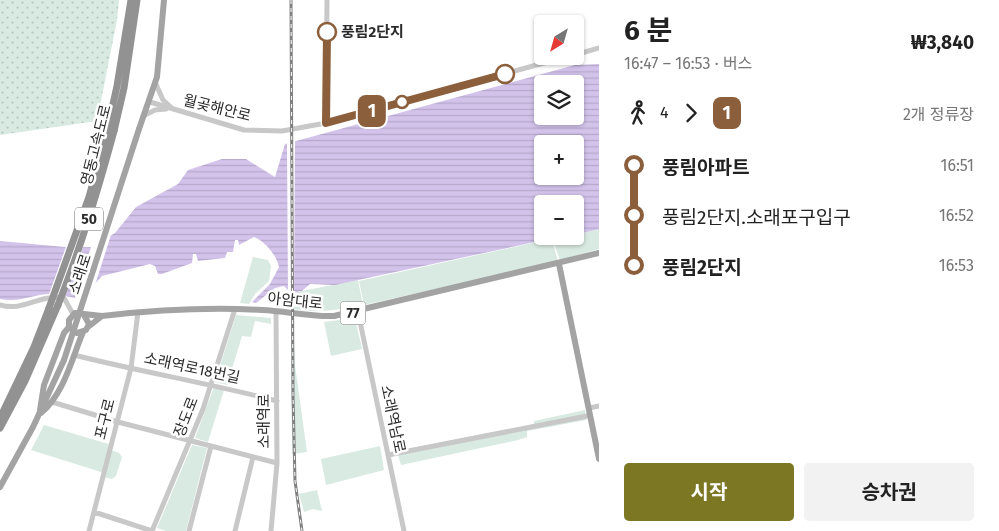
<!DOCTYPE html>
<html lang="ko">
<meta charset="utf-8">
<style>
:root{--surface:#fff;--page:#f2f2f2;--text:#222;--muted:#767676;--accent:#7c7723}
body{margin:0;font-family:"Fira Sans","Noto Sans KR",sans-serif;background:var(--page);color:var(--text);height:100vh;display:flex;flex-direction:column;font-size:19px;white-space:nowrap}
*{box-sizing:border-box;margin:0}
p{font-size:16px;color:var(--muted)}
.icon{flex:none;width:28px;height:28px;fill:none;stroke:currentColor;stroke-width:2;stroke-linecap:round;stroke-linejoin:round}
.map{position:relative;flex:1;overflow:hidden}
.drawer{display:flex;flex-direction:column;background:var(--surface);width:400px}
.drawer>*{flex:none}
.badge{padding:0 10px;border-radius:8px;font-size:18px;line-height:32px}
.needle{width:32px;rotate:217deg}
.controls{position:absolute;left:534px;top:15px;display:grid;gap:10px}
.controls a{display:grid;place-items:center;width:50px;height:50px;border-radius:5px;background:var(--surface);box-shadow:0 1px 4px #0004;font-size:25px}
.map>.badge{position:absolute;translate:-50% -50%;box-shadow:0 0 0 2px #fff}
.legs{display:flex;align-items:center;gap:8px;height:55px;padding:0 25px;font-size:16px}
.legs p{margin-inline-start:auto}
.head{display:flex;align-items:center;justify-content:space-between;height:85px;padding:0 25px}
h1{font-size:28px;font-weight:700;line-height:38px}
.action{display:flex;gap:10px;margin-top:auto;padding:10px 25px}
.action a{flex:1;height:58px;border-radius:5px;background:var(--accent);color:#fff;font-size:20px;font-weight:700;line-height:58px;text-align:center}
.action a+a{background:var(--page);color:var(--text)}
ul{padding:0 25px;list-style:none}
li{display:flex;align-items:center;gap:18px;height:50px;font-size:19px}
li i{display:grid;place-items:center;width:8px;height:100%;margin:0 6px;background:currentColor}
li i::after{content:'';width:12px;height:12px;margin:-6px;border:4px solid;border-radius:50%;background:var(--surface)}
li p{margin-inline-start:auto}
li:first-child i{background:linear-gradient(#0000 50%,currentColor 0)}
li:last-child i{background:linear-gradient(currentColor 50%,#0000 0)}
main{display:flex;flex:1;min-height:0}
.map>svg:first-child{display:block}
</style>
<main>
<div class="map">
<svg width="599" height="531" viewBox="0 0 599 531">
<defs>
<pattern id="grass-dots" width="8" height="8" patternUnits="userSpaceOnUse" patternTransform="scale(1.25)"><rect width="8" height="8" fill="#d8eae1"/><path d="M2 2h.1M6 6h.1" fill="none" stroke="#bac9c1" stroke-width="1.8" stroke-linecap="round"/></pattern>
<pattern id="water-rules" width="6" height="5" patternUnits="userSpaceOnUse" patternTransform="scale(1.25)"><rect width="6" height="5" fill="#d3c3eb"/><path d="M0 2.5h6" fill="none" stroke="#b5a8ca"/></pattern>
</defs>
<rect width="100%" height="100%" fill="#fff"/>
<!-- grass -->
<path fill="url(#grass-dots)" d="M0 0H119L117 20 97 121 0 135Z"/>
<!-- green -->
<path fill="#d8eae1" d="M540 227 542 230V236H549L552 240 558 261 364 305 359 281 537 242 535 230Z
M599 229V249L560 260 553 241Z
M253 257 268 260 271 266 269 281 255 294 249 304 240 303Z
M358 280 363 305C340 310 316 313 293 309L292 293Z
M236 315 271 318V324L255 321 251 337 242 336 227 385 215 382Z
M355 318 362 349 331 356 324 322Z
M291 324H293L295 365 307 452 292 454Z
M214 387 224 390 208 442 195 438Z
M585 410 586 420 527 431V437L518 440 401 465 397 451 529 425 534 424V421Z
M44 425 112 445 111 450 119 453 122 457 116 476 112 479 103 477 104 473 31 450Z
M192 445 207 448 186 531H166L157 528Z
M380 446 384 470 326 485 321 459Z
M317 490 322 511 313 509 304 512 299 494Z"/>
<!-- water -->
<path fill="url(#water-rules)" fill-rule="evenodd" d="M599 64V229L575 235V204H542V226L535 230V242L335 285 310 284 302 291 291 293 284 286 275 288 256 303 252 302 270 284 279 267C277 256 265 241 254 237L239 245 238 240H235L233 252H227L225 258 198 261 196 254H193L192 263 162 274H158L155 266 150 264 102 276 82 298C72 299 62 294 51 294 31 294 23 303 0 299V241L65 247H91L115 233 136 207 178 184 188 170 222 159H246L275 177 285 144 575 65ZM542 84H575V116H542ZM542 144H575V176H542Z"/>
<!-- pier -->
<path fill="#fff" d="M295 139 294 295H292L288 294 287 141Z
M112 232 94 288 82 302 74 301 92 244Z
M67 244 84 245 65 297H48Z"/>
<g fill="none" stroke-linecap="round" stroke-linejoin="round">
<!-- minor -->
<path stroke="#c8c8c8" stroke-width="5" d="M575 55 599 48
M155 82 163 100 173 109
M150 102 244 130 282 131 326 123 569 56
M145 115 155 110 166 109
M326 123 327 0
M0 305C24 312 38 294 64 298L73 314
M358 312 404 531
M74 355C141 372 209 383 277 401
M52 402 118 422 277 463
M589 408 599 406
M388 455 587 416
M94 512 152 531
M89 531 131 368 138 312
M152 531 203 409 235 309
M189 531 211 446
M235 531 253 457
M271 531 277 463 276 311"/>
<!-- major -->
<path stroke="#a3a3a3" stroke-width="6" d="M139 129 157 77 164 0
M559 264 599 459
M84 315 89 324 86 330 77 333 69 327V320L75 313 102 316 88 327
M102 316C155 310 208 307 262 310 286 311 310 317 334 316L599 253
M40 410 44 385 64 333 69 327
M41 413C64 394 72 358 83 332
M0 487 33 427 64 360"/>
<!-- highway -->
<path stroke="#929292" stroke-width="7" d="M114 131 124 88 137 0
M106 136 117 86 131 0
M0 418 34 347 49 308
M0 428 25 381 58 305"/>
<defs>
<path id="rail" d="M291 0 293 395 295 481 302 531"/>
</defs>
<!-- rail casing -->
<use href="#rail" stroke="#808080" stroke-width="3"/>
<!-- rail -->
<use href="#rail" stroke="#fff" stroke-width="1" stroke-dasharray="4" stroke-linecap="butt"/>
<!-- major-bridge -->
<path stroke="#a3a3a3" stroke-width="6" d="M64 360 139 129"/>
<!-- highway-bridge -->
<path stroke="#929292" stroke-width="7" d="M58 305C81 248 98 190 114 131
M49 308 89 197 106 136"/>
</g>
<g fill="none" stroke-linecap="round" stroke-linejoin="round">
<defs>
<path id="line-1" d="M327 32 326 123 505 74"/>
</defs>
<!-- line-1 casing -->
<use href="#line-1" stroke="#fff" stroke-width="11"/>
<!-- line-1 -->
<use href="#line-1" stroke="#8b5e3c" stroke-width="8"/>
</g>
<!-- markers -->
<g fill="#fff" stroke="#8b5e3c" stroke-width="2.5">
<circle cx="327" cy="32" r="9"/>
<circle cx="505" cy="74" r="9"/>
<circle cx="402" cy="102" r="6"/>
</g>
<g text-anchor="middle" dominant-baseline="central" stroke-width="5" stroke-linejoin="round" paint-order="stroke">
<!-- shield labels -->
<g fill="#fff" stroke="#6b6b6b" stroke-width="1">
<rect x="75" y="207.5" width="28" height="23" rx="4"/>
<rect x="340.5" y="301.5" width="25" height="23" rx="4"/>
</g>
<g font-size="14" font-weight="bold" fill="#2b2b2b">
<text x="89" y="219">50</text>
<text x="353" y="313">77</text>
</g>
<!-- stop labels -->
<g font-size="15" font-weight="bold" fill="#2b2b2b" stroke="#fff" text-anchor="start">
<text x="341" y="32">풍림2단지</text>
</g>
<!-- street labels -->
<g font-size="15" fill="#2b2b2b" stroke="#fff">
<text transform="translate(217 108) rotate(14)">월곶해안로</text>
<text transform="translate(96 145) rotate(-76)">영동고속도로</text>
<text transform="translate(80 274) rotate(-72)">소래로</text>
<text transform="translate(295 301) rotate(6)">아암대로</text>
<text transform="translate(192 368) rotate(12)">소래역로18번길</text>
<text transform="translate(186 417) rotate(-69)">장도로</text>
<text transform="translate(105 419) rotate(-76)">포구로</text>
<text transform="translate(393 419) rotate(78)">소래역남로</text>
<text transform="translate(264 421) rotate(-90)">소래역로</text>
</g>
</g>
</svg>
<div class="controls">
<a><svg class="needle" viewBox="-14 -14 28 28"><path d="M0-13l5 13h-10z" fill="#e53935"/><path d="M0 13l5-13h-10z" fill="#767676"/></svg></a>
<a><svg class="icon" aria-label="layers" viewBox="0 0 24 24"><path d="M12 4l9 5-9 5-9-5zM3 14l9 5 9-5"/></svg></a>
<a>+</a>
<a>−</a>
</div>
<b class="badge" style="left:372px;top:111px;background:#8b5e3c;color:#fff">1</b>
</div>
<section class="drawer">
<div class="head"><div><h1>6 분</h1><p>16:47 – 16:53 · 버스</p></div><b>₩3,840</b></div>
<div class="legs"><svg class="icon" aria-label="walk" viewBox="0 0 24 24"><circle cx="13" cy="4" r="2"/><path d="M13 8l-2 6 4 7M11 14l-3 7M7 12l3-4h3l4 4"/></svg>4<svg class="icon" aria-label="forward" viewBox="0 0 24 24"><path d="M9 5l7 7-7 7"/></svg><b class="badge" style="background:#8b5e3c;color:#fff">1</b><p>2개 정류장</p></div>
<ul>
<li><i style="color:#8b5e3c"></i><b>풍림아파트</b><p>16:51</p></li>
<li><i style="color:#8b5e3c"></i><span>풍림2단지.소래포구입구</span><p>16:52</p></li>
<li><i style="color:#8b5e3c"></i><b>풍림2단지</b><p>16:53</p></li>
</ul>
<div class="action"><a>시작</a><a>승차권</a></div>
</section>
</main>
